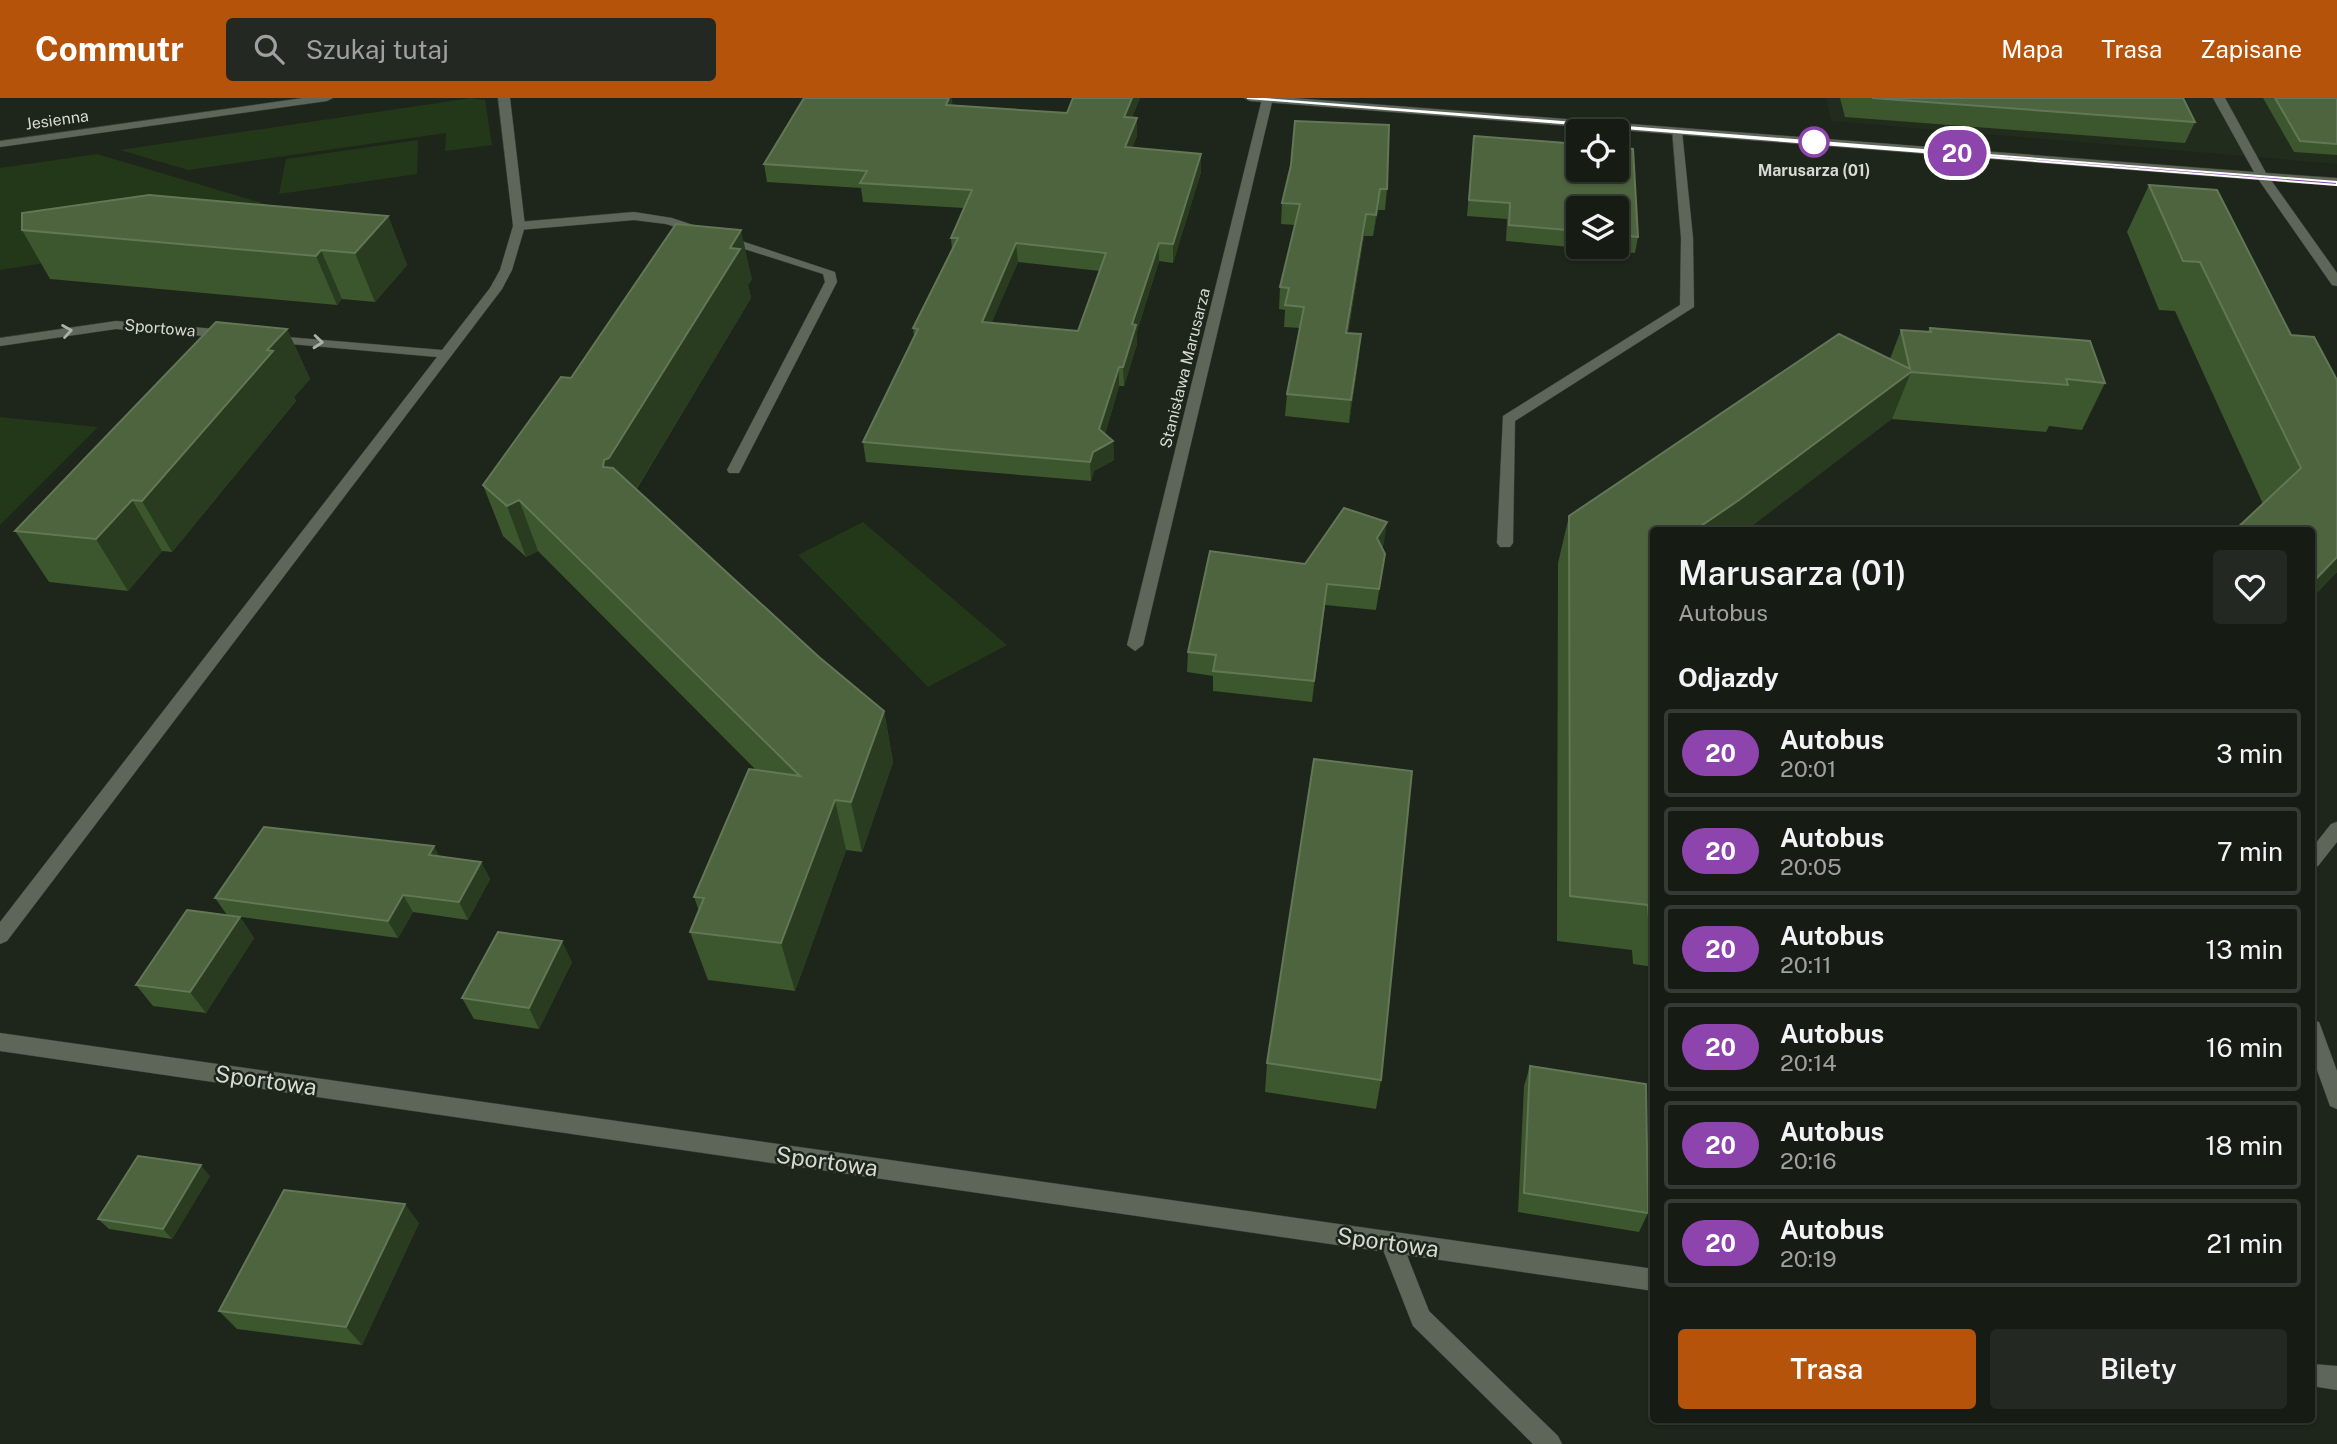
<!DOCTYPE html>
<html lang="pl">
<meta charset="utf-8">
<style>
:root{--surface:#161c14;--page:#232922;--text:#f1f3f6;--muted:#9ea1a0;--line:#353a34;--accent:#b45309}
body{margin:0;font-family:"Public Sans",sans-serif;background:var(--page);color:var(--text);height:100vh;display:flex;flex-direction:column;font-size:26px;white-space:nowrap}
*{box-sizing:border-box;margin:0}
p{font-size:23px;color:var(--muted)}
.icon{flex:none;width:38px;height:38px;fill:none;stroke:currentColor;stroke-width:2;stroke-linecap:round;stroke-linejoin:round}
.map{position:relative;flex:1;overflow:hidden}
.sheet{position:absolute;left:1650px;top:429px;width:665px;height:896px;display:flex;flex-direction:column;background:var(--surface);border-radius:7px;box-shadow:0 2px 5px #0004,0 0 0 2px var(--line)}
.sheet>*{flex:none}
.badge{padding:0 14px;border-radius:23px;font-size:24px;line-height:46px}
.tools{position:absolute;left:1566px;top:21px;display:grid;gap:14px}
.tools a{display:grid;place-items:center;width:63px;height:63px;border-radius:7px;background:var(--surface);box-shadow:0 2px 5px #0004,0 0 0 2px var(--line);font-size:35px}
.map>.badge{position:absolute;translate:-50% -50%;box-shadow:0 0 0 4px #fff}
h2{padding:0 28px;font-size:26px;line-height:63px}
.round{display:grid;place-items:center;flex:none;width:74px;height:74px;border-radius:7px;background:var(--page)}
.overview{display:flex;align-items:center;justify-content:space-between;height:119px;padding:0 28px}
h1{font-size:33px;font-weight:600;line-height:52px}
.cta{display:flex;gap:14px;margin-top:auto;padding:14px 28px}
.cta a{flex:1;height:80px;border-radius:7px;background:var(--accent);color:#fff;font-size:28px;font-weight:600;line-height:80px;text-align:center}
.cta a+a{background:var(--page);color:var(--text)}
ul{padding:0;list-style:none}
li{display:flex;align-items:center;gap:21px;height:88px;margin:0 14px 10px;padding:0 14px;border:4px solid var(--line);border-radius:7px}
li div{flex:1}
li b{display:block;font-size:26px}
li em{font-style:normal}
li .badge{min-width:77px;font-weight:700;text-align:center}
header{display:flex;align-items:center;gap:42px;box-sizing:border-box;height:98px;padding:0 35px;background:var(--accent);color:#fff}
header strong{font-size:33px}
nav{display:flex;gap:38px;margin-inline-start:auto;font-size:24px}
.search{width:490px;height:63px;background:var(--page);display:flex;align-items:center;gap:18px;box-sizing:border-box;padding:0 24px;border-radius:7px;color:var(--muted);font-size:26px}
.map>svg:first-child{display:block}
</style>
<header>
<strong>Commutr</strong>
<div class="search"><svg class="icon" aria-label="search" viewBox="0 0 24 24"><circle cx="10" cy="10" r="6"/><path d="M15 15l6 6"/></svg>Szukaj tutaj</div>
<nav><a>Mapa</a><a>Trasa</a><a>Zapisane</a></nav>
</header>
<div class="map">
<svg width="2337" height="1346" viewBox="0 0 2337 1346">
<rect width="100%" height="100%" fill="#1e251b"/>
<!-- built -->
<path fill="#212c1c" d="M1826 0H2337V66L1831 23Z"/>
<!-- green -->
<path fill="#233818" d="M471 0 485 2 492 47 445 53 446 35 188 72 120 52Z
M418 42 417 76 279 96 286 61Z
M97 56 269 107 387 153 407 167 187 146 152 148 0 172V70Z
M0 319 98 329 0 427Z
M863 424 1007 547 928 589 798 457Z"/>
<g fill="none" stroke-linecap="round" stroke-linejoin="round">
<defs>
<path id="service" d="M634 114 672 120 835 174 837 184 739 375H729L727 372 825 184 823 176 666 126 634 122 519 132 513 128 519 124Z
M1391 1134 1399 1137 1429 1213 1558 1338 1562 1346H1533L1413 1228 1380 1144 1383 1137Z"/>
<path id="minor" d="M498 0H510L525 128 512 172 502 191 7 843 0 846V824L437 259 268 244 261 240 263 237 442 252 490 190 500 172 513 128Z
M1273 0 1143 547 1135 553 1127 547 1262 1Z
M1672 31 1682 33 1693 140 1694 209 1515 323 1513 445 1510 449H1500L1497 445 1503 318 1680 207 1681 140Z
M2258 75H2266L2337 175V188L2332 187 2256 78Z
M116 223 229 232 236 236 229 240 116 231 0 248V240Z
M2337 724V744L2318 768 2312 770V750L2331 726Z
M2312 922 2319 924 2337 973V1011L2330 1008 2312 958Z
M0 935 1654 1171V1193L0 953Z
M2312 1266 2337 1268V1292L2312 1288Z"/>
<path id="tertiary" d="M303 0H333L327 3 0 49V43Z
M1244 0H1293L2254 74 2213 0H2225L2266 75 2337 80V88L1250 3Z"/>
</defs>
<!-- service casing -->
<use href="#service" stroke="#393f37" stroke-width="1"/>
<!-- minor casing -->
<use href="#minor" stroke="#393f37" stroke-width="1"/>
<!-- tertiary casing -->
<use href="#tertiary" stroke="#393f37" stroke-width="1"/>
<!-- service -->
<use href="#service" fill="#5e665a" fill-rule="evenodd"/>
<!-- minor -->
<use href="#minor" fill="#5e665a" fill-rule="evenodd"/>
<!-- tertiary -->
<use href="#tertiary" fill="#5e665a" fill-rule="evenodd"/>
</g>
<!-- wall -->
<path fill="#3c562d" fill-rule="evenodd" d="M804 0H952V7L1067 15 1073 0H1140L1132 19 1137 38 1132 50 1201 56V74L1173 165 1159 163 1137 233V246L1124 288H1119L1105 336 1113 343 1114 362 1094 373 1091 383 866 364 863 344 914 238 913 230 952 152 951 140 964 110 863 104 861 90 767 84 764 66ZM1018 164 1100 173 1078 233 991 225Z
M1840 0H2183L2195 24 2185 45 1845 19Z
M2263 0H2337V57L2294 54Z
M1474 38 1578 46V72H1617V49L1633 51 1638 139 1635 155 1506 143 1507 121 1467 118ZM1578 110H1617V149H1578Z
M1291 67 1387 91 1385 112H1378L1373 138H1364L1348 235 1359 258 1349 325 1285 318 1287 296 1300 230 1284 229 1285 212 1279 211 1280 189 1295 127 1281 126 1282 105Z
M2149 87 2291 237 2337 282V474L2312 500V432L2263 406 2175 213 2159 212 2127 134Z
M388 118 407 167 375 204 342 201 337 207 50 181 22 132Z
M752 181 748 187 751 200 636 392 819 559 884 613 893 664 862 754 846 752 795 893 708 882 690 834 699 813 694 799 756 672 538 453 526 459 503 438 483 387 571 280Z
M1930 230 2105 285 2082 332 2049 328 2046 334 1892 321 1654 432V869L1633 866 1632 852 1557 843 1558 465 1569 418 1890 261 1901 232 1928 233Z
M287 231 310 281 294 299 296 303 172 454 162 453 128 493 49 484 15 433Z
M1384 445 1382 449 1385 456 1376 512 1325 507 1312 604 1213 593V578L1187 574 1188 554 1305 466Z
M440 759 481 764 490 781 468 822 413 814 398 840 227 817 215 800Z
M240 819 254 840 206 915 153 908 136 887Z
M572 864 539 931 474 921 462 900Z
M1267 965 1381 982 1376 1011 1265 994Z
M1530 968 1648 1115 1639 1134 1518 1114 1524 988Z
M210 1078 172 1141 109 1131 98 1121Z
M419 1125 362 1247 237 1231 219 1213Z"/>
<!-- shaded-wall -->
<path fill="#293c1f" d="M949 0H952L953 14 946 7Z
M1132 0H1140L1125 37 1124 19Z
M1137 20V38L1125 67V49Z
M1201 56V74L1173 165V146Z
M1380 91 1378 112 1373 138 1376 117Z
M1366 116 1364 138 1344 257 1346 235Z
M388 118 407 167 375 204 355 155Z
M741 132 752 181 748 187 751 200 624 411 603 369 604 362Z
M1016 145 1018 164 984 243 982 224Z
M1159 145V163L1137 233V246L1124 288 1123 269 1132 226Z
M321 152 342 201 337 207 316 158Z
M287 231 310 281 294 299 296 303 172 454 142 403 267 252Z
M1361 236 1359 258 1349 325 1351 302Z
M1119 269V288L1101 350 1113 343 1114 362 1094 373 1091 383 1090 364Z
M1911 274 1892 321 1747 432H1695Z
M132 402 162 453 128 493 96 441Z
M519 402 538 453 526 459 507 408Z
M1387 424 1384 445 1374 461 1377 440Z
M2337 459V474L2312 500V485Z
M1327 486 1325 507 1312 604 1314 583Z
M884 613 893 664 862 754 851 704Z
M835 702 846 752 795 893 781 845Z
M434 748 443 765 429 757Z
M481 764 490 781 468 822 459 804Z
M403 797 413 814 398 840 388 823Z
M240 819 254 840 206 915 190 894Z
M562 843 572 864 539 931 529 910Z
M201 1067 210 1078 172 1141 163 1131Z
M405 1106 419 1125 362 1247 346 1229Z"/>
<!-- building -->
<path fill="#4d643f" stroke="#627756" stroke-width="2" fill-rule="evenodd" d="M804 0H949L946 7 1067 15 1073 0H1132L1124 19 1137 20 1125 49 1201 56 1173 146 1159 145 1132 226 1136 227 1123 269H1119L1099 331 1113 343 1093 354 1090 364 863 344 918 231 913 230 958 140H951L972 92 860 85 867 73 764 66ZM1016 145 1106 155 1078 233 982 224Z
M1872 0H2183L2195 24Z
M2275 0H2337V46L2300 43Z
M1295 23 1389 27 1387 91H1380L1376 117 1366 116 1346 235 1361 236 1351 302 1287 296 1304 209 1285 207 1289 190 1280 189 1300 106 1282 105 1291 67Z
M1474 38 1578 46V72H1617V49L1633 51 1638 139 1617 137V110H1578V133L1509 127 1510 105 1469 102Z
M2149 87 2217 92 2291 237 2314 239 2337 282V459L2312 485V432H2235L2301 370 2200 164 2183 163Z
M149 97 388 118 355 155 321 152 316 158 22 132V115Z
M676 126 741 132 730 150 740 151 609 360 604 362 603 369 613 370 819 559 884 613 851 704 835 702 781 845 690 834 704 800 694 799 749 671 800 678 519 402 507 408 483 387 561 279 571 280Z
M216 224 287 231 267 252 273 253 142 403 132 402 96 441 15 433Z
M1930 230 2090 243 2105 285 2066 281 2068 287 1911 274 1739 402 1695 432H1654V822L1649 821 1648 807 1570 798 1569 418 1839 236 1910 271 1901 232 1931 234Z
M1344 410 1387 424 1377 440 1385 456 1379 491 1327 486 1314 583 1213 573 1216 557 1188 554 1210 453 1305 466Z
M1314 661 1412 673 1381 982 1267 965Z
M264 729 434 748 429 757 481 764 459 804 403 797 388 823 215 800Z
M187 812 240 819 190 894 136 887Z
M498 834 562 843 529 910 462 900Z
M1530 968 1646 986 1648 1115 1524 1095Z
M138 1058 201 1067 163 1131 98 1121Z
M284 1092 405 1106 346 1229 219 1213Z"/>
<!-- one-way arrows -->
<defs><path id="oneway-chevron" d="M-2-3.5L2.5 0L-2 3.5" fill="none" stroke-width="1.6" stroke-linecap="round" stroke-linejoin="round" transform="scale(1.75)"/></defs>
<g stroke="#abb1a9">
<use href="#oneway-chevron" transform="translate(67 233) rotate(-9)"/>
<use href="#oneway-chevron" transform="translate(318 244) rotate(5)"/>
</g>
<!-- line -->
<path fill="#8e44ad" stroke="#fff" stroke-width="2" d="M1247 0H1251L2337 84V87Z"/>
<!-- markers -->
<circle fill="#fff" stroke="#8e44ad" stroke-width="3.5" cx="1814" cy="44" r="14"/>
<g text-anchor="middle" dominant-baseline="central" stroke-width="5" stroke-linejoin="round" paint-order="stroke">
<!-- far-street labels -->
<g font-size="16" fill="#d5dad3" stroke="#1e251b">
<text transform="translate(57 22) rotate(-8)">Jesienna</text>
<text transform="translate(160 230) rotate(5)">Sportowa</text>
<text transform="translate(1185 270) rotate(-76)">Stanisława Marusarza</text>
</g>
<!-- far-stop labels -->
<g font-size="16" font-weight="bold" fill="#d5dad3" stroke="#1e251b">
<text x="1814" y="72">Marusarza (01)</text>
</g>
<!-- near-street labels -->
<g font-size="23" fill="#d5dad3" stroke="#1e251b">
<text transform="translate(266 982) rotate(8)">Sportowa</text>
<text transform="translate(827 1063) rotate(8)">Sportowa</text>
<text transform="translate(1388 1144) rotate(8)">Sportowa</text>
</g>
</g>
</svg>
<div class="tools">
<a><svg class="icon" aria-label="locate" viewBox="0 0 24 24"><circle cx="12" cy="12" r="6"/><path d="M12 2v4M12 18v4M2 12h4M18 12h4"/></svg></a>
<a><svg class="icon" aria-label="layers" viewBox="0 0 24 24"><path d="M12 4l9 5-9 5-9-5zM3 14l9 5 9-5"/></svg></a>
</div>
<b class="badge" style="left:1957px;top:55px;background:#8e44ad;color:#fff">20</b>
<section class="sheet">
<div class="overview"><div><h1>Marusarza (01)</h1><p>Autobus</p></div><a class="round"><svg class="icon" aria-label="heart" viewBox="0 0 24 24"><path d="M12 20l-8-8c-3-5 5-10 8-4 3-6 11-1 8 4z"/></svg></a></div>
<h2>Odjazdy</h2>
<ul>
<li><span class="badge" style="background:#8e44ad;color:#fff">20</span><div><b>Autobus</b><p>20:01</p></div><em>3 min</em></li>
<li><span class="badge" style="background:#8e44ad;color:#fff">20</span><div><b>Autobus</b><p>20:05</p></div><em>7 min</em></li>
<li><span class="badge" style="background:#8e44ad;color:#fff">20</span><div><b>Autobus</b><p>20:11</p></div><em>13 min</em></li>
<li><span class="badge" style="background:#8e44ad;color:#fff">20</span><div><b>Autobus</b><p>20:14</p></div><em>16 min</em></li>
<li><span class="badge" style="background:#8e44ad;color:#fff">20</span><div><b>Autobus</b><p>20:16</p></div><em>18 min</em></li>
<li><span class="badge" style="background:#8e44ad;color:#fff">20</span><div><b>Autobus</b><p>20:19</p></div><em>21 min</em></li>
</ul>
<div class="cta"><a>Trasa</a><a>Bilety</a></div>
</section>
</div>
